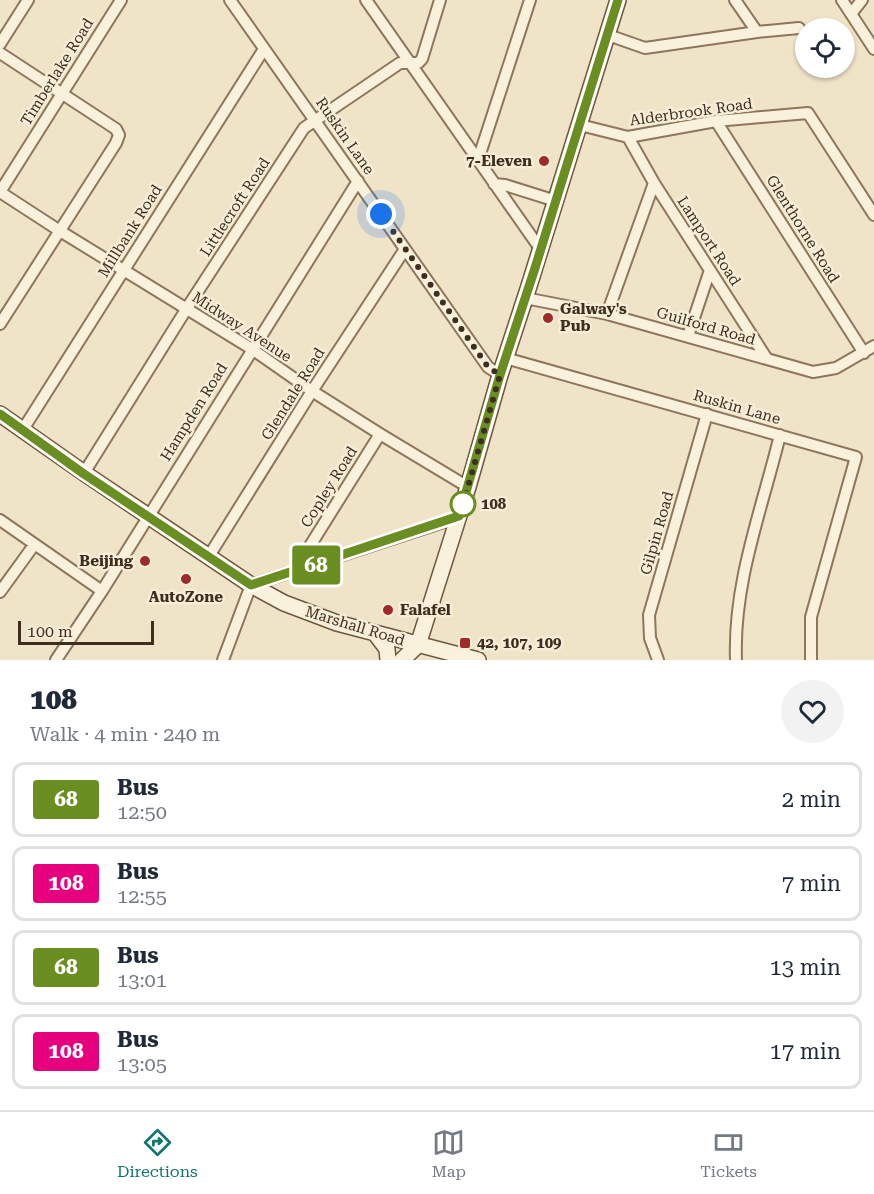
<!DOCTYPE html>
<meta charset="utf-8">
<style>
:root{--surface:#fff;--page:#f2f2f3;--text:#1f2937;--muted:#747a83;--line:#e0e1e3;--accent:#0f766e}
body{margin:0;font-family:"Roboto Serif",serif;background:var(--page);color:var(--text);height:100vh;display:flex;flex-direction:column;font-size:22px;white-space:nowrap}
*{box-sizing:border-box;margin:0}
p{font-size:20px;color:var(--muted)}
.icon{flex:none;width:33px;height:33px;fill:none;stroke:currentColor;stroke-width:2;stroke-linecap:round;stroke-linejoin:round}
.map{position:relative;height:660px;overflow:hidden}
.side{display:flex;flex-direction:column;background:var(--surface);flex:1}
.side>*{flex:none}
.badge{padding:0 12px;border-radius:4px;font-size:21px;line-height:39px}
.controls{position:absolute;left:795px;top:18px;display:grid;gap:12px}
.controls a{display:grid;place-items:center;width:60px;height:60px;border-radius:50%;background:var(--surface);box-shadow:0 2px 4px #0004;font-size:30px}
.scale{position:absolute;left:18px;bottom:15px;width:136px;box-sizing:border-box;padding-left:6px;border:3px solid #3d2e20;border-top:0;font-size:16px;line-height:21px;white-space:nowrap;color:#3d2e20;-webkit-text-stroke:4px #f7eed8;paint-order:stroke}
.you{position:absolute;width:30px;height:30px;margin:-15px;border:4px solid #fff;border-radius:50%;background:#1a73e8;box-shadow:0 0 0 9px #1a73e833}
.map>.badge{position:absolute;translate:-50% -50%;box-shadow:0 0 0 3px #fff}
.round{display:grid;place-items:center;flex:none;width:63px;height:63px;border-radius:32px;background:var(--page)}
.summary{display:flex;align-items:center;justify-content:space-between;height:102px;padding:0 30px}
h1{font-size:28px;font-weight:800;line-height:45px}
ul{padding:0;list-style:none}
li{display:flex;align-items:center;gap:18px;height:75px;margin:0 12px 9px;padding:0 18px;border:3px solid var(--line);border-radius:12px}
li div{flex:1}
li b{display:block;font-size:22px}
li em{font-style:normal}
li .badge{min-width:66px;font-weight:700;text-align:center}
.tabs{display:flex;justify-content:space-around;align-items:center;height:84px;border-top:2px solid var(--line);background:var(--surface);font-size:16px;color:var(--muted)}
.tabs a{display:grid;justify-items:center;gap:3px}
.tabs .on{color:var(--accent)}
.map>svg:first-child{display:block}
</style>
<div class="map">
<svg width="874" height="660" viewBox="0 0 874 660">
<rect width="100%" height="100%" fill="#f0e4c8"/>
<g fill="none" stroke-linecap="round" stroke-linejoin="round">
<defs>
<path id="street" d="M230 0 488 367 500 375
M366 0 541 250
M735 0 757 32
M842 0 874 49
M851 14 862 0
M608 35 645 48 757 32 799 28
M0 44 28 0
M0 53 116 129 119 135 116 143 0 324
M716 121 864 353
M580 125 628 137 716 121 808 113 874 215
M628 137 654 183 767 359
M478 160 530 0
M494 184 505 185 556 201
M0 192 60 231 252 349 312 391 380 434 468 487
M0 192 121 0
M525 298 607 314 813 372 836 368 874 346
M607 314 654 183
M688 336 710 270
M505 358 856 457 811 617V660
M22 431 264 49
M84 473 187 308 304 128 400 63H418L422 59 440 0
M0 520 102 591
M209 556 312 391 405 249
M293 573 380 434
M0 592 34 545
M56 660 102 591 358 181
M223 660 251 585 459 517
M658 660 650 638 649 615 707 414
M736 660C733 583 762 509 780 435"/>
<path id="secondary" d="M0 414 84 473 251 585 284 603 337 623 478 660
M375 633 387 649 388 660
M402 660 418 645 468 487 500 375 529 286 618 0"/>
</defs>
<!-- street casing -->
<use href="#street" stroke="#8d765c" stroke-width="14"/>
<!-- secondary casing -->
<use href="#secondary" stroke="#6f573f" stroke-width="18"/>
<!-- street -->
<use href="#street" stroke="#faf1dc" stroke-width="10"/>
<!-- secondary -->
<use href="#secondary" stroke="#faf1dc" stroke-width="15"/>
</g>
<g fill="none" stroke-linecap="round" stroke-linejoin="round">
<defs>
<path id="line" d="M0 414 84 474 251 585 459 516 500 375 535 268 618 0"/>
</defs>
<!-- line casing -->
<use href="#line" stroke="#fff" stroke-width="14"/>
<!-- line -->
<use href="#line" stroke="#6b8e23" stroke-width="9"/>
<!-- walk -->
<path stroke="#3d2e20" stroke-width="6" stroke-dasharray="0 10.8" d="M381 214 488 367 500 375 463 504"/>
</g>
<!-- markers -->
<g fill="#9e2a2b" stroke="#f7eed8" stroke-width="2">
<circle cx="544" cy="161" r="6"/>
<circle cx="548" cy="318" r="6"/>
<circle cx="145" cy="561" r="6"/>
<circle cx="186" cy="579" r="6"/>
<circle cx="388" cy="610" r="6"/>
<rect x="459" y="637" width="12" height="12" rx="3"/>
</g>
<circle fill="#fff" stroke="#6b8e23" stroke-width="3" cx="463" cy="504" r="12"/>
<g text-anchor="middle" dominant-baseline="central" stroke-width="5" stroke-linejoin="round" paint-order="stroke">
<!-- street labels -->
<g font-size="15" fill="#3d2e20" stroke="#f7eed8">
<text transform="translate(57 72) rotate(-58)">Timberlake Road</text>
<text transform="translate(691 112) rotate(-8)">Alderbrook Road</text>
<text transform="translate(345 136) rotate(55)">Ruskin Lane</text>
<text transform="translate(235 207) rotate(-57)">Littlecroft Road</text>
<text transform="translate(803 229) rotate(58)">Glenthorne Road</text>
<text transform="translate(130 231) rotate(-58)">Millbank Road</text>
<text transform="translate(709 241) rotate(57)">Lamport Road</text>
<text transform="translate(706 326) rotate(16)">Guilford Road</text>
<text transform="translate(242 327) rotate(33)">Midway Avenue</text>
<text transform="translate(293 394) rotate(-58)">Glendale Road</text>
<text transform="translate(737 407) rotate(16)">Ruskin Lane</text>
<text transform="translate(194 412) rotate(-58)">Hampden Road</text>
<text transform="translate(329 487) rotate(-58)">Copley Road</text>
<text transform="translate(657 533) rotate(-74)">Gilpin Road</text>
<text transform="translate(355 626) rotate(17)">Marshall Road</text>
</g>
<!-- poi labels -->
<g font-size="15" font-weight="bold" fill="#3d2e20" stroke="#f7eed8" text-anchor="start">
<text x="532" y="161" text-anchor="end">7-Eleven</text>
<text x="560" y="309">Galway's<tspan x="560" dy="17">Pub</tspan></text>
<text x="133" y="561" text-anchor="end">Beijing</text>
<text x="186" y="597" text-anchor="middle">AutoZone</text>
<text x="400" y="610">Falafel</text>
<text x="477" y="643">42, 107, 109</text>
</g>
<!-- stop labels -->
<g font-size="15" font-weight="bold" fill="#3d2e20" stroke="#f7eed8" text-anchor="start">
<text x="481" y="504">108</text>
</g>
</g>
</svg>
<div class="controls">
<a><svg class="icon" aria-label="locate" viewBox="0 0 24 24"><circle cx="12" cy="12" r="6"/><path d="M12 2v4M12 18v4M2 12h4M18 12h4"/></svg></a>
</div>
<div class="scale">100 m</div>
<div class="you" style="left:381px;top:214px"></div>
<b class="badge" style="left:316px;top:565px;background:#6b8e23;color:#fff">68</b>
</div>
<section class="side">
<div class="summary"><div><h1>108</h1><p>Walk · 4 min · 240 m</p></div><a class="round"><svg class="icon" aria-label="heart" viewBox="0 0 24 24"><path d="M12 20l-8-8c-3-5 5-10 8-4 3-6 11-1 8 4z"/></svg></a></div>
<ul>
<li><span class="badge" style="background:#6b8e23;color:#fff">68</span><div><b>Bus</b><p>12:50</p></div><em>2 min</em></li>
<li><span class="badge" style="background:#e6007e;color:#fff">108</span><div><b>Bus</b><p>12:55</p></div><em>7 min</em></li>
<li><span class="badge" style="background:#6b8e23;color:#fff">68</span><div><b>Bus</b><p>13:01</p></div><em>13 min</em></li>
<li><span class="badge" style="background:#e6007e;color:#fff">108</span><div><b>Bus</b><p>13:05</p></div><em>17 min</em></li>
</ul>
</section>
<nav class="tabs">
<a class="on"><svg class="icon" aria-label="directions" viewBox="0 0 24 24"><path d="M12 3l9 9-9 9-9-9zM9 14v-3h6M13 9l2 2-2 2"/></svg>Directions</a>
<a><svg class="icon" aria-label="map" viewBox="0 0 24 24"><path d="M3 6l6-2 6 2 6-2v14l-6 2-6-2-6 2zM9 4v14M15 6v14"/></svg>Map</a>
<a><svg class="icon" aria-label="tickets" viewBox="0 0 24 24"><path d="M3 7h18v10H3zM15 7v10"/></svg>Tickets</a>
</nav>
